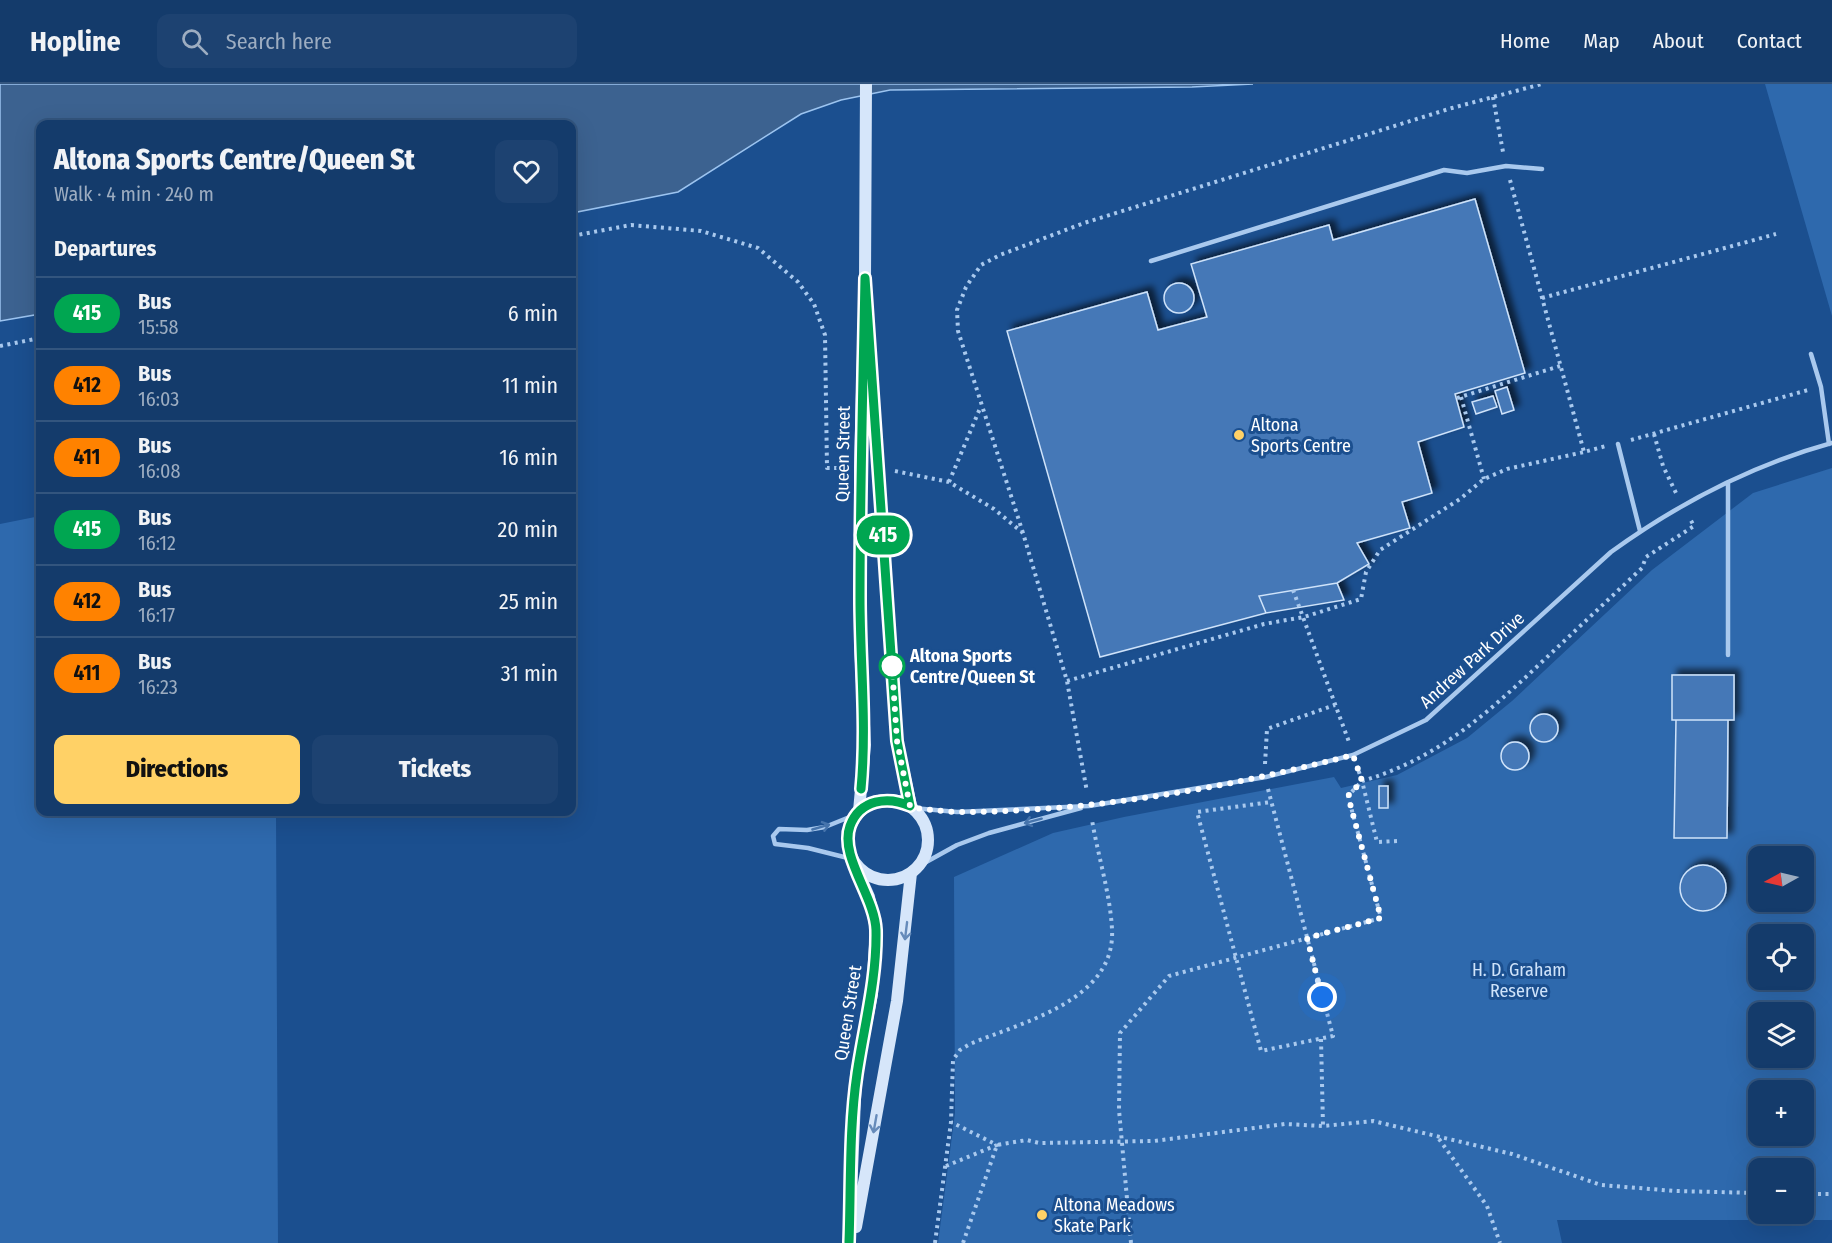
<!DOCTYPE html>
<meta charset="utf-8">
<style>
:root{--surface:#143b6b;--page:#1d4271;--text:#f1f3f6;--muted:#9dadc1;--line:#33557e;--accent:#ffd166}
body{margin:0;font-family:"Fira Sans Condensed",sans-serif;background:var(--page);color:var(--text);height:100vh;display:flex;flex-direction:column;font-size:22px;white-space:nowrap}
*{box-sizing:border-box;margin:0}
p{font-size:20px;color:var(--muted)}
.icon{flex:none;width:33px;height:33px;fill:none;stroke:currentColor;stroke-width:2;stroke-linecap:round;stroke-linejoin:round}
.map{position:relative;flex:1;overflow:hidden}
.details{position:absolute;left:36px;top:36px;width:540px;height:696px;display:flex;flex-direction:column;background:var(--surface);border-radius:12px;box-shadow:0 6px 24px #0002,0 0 0 2px var(--line)}
.details>*{flex:none}
.badge{padding:0 12px;border-radius:20px;font-size:21px;line-height:39px}
.needle{width:39px;rotate:262deg}
.fabs{position:absolute;left:1748px;top:762px;display:grid;gap:12px}
.fabs a{display:grid;place-items:center;width:66px;height:66px;border-radius:12px;background:var(--surface);box-shadow:0 6px 24px #0002,0 0 0 2px var(--line);font-size:30px}
.you{position:absolute;width:30px;height:30px;margin:-15px;border:4px solid #fff;border-radius:50%;background:#1a73e8;box-shadow:0 0 0 9px #1a73e833}
.map>.badge{position:absolute;translate:-50% -50%;box-shadow:0 0 0 3px #fff}
h2{padding:0 18px;font-size:22px;line-height:54px}
.round{display:grid;place-items:center;flex:none;width:63px;height:63px;border-radius:12px;background:var(--page)}
.headline{display:flex;align-items:center;justify-content:space-between;height:102px;padding:0 18px}
h1{font-size:28px;font-weight:800;line-height:45px}
.primary-button{display:flex;gap:12px;margin-top:auto;padding:12px 18px}
.primary-button a{flex:1;height:69px;border-radius:12px;background:var(--accent);color:#111;font-size:24px;font-weight:800;line-height:69px;text-align:center}
.primary-button a+a{background:var(--page);color:var(--text)}
ul{padding:0;list-style:none}
li{display:flex;align-items:center;gap:18px;height:72px;padding:0 18px;border-top:2px solid var(--line)}
li div{flex:1}
li b{display:block;font-size:22px}
li em{font-style:normal}
li .badge{min-width:66px;font-weight:700;text-align:center}
header{display:flex;align-items:center;gap:36px;box-sizing:border-box;height:84px;padding:0 30px;background:var(--surface);border-bottom:2px solid var(--line)}
header strong{font-size:28px}
nav{display:flex;gap:33px;margin-inline-start:auto;font-size:21px}
.search{width:420px;height:54px;background:var(--page);display:flex;align-items:center;gap:15px;box-sizing:border-box;padding:0 21px;border-radius:12px;color:var(--muted);font-size:22px}
.map>svg:first-child{display:block}
</style>
<header>
<strong>Hopline</strong>
<div class="search"><svg class="icon" aria-label="search" viewBox="0 0 24 24"><circle cx="10" cy="10" r="6"/><path d="M15 15l6 6"/></svg>Search here</div>
<nav><a>Home</a><a>Map</a><a>About</a><a>Contact</a></nav>
</header>
<div class="map">
<svg width="1832" height="1159" viewBox="0 0 1832 1159">
<defs>
<filter id="shadow"><feDropShadow dx="5.5" dy="-5.5" stdDeviation="3" flood-color="#0009"/></filter>
</defs>
<rect width="100%" height="100%" fill="#1b4f8f"/>
<!-- green -->
<path fill="#2e69ad" fill-rule="evenodd" d="M1765 0H1832V232Z
M1832 384V1136H1557L1562 1159H938L955 1029 954 793 1053 749 1124 733 1334 693 1341 704 1397 691 1467 654 1512 617 1652 486 1753 409ZM1758 772H1803V818H1758ZM1758 850H1803V896H1758ZM1758 928H1803V974H1758ZM1758 1006H1803V1052H1758ZM1758 1084H1803V1130H1758Z
M40 432V728H276L278 1159H0V440Z"/>
<!-- water -->
<path fill="#3c6290" stroke="#9cc4f0" stroke-width="1.5" d="M0 0H1253L1192 3 890 6 841 16 801 30 678 108 572 129V40H40V230L0 237Z"/>
<!-- building -->
<path fill="#4478b7" stroke="#cfe3fa" stroke-width="1.5" filter="url(#shadow)" d="M1475 115 1525 289 1455 310 1464 343 1418 358 1432 409 1402 418 1410 444 1357 459 1369 480 1337 499 1259 512 1266 529 1100 573 1007 247 1147 208 1158 246 1169 243 1207 233 1191 180 1329 141 1333 156Z
M1164 214a15 15 0 1 1 30 0a15 15 0 1 1-30 0Z
M1507 303 1514 326 1502 330 1495 307Z
M1493 312 1497 323 1476 330 1472 318Z
M1337 499 1344 516 1266 529 1259 512Z
M1672 591H1734V636H1672Z
M1530 644a14 14 0 1 1 28 0a14 14 0 1 1-28 0Z
M1676 636H1728L1727 754H1674Z
M1501 672a14 14 0 1 1 28 0a14 14 0 1 1-28 0Z
M1379 702H1388V724H1379Z
M1680 804a23 23 0 1 1 46 0a23 23 0 1 1-46 0Z"/>
<g fill="none" stroke-linecap="round" stroke-linejoin="round">
<!-- path -->
<path stroke="#a9c9ee" stroke-width="4" stroke-dasharray="3 4.5" stroke-linecap="butt" d="M1493 13 1503 68
M1510 96 1584 368 1606 362
M572 152 631 141 701 147 758 164 798 198 814 220 825 251 827 384H843
M1542 214 1776 150
M0 262 40 254
M1461 313 1484 395
M1457 314 1560 282
M1654 350 1663 382 1677 411
M1631 356 1808 306
M895 387 949 398 994 425 1023 449 1067 597 1087 708
M949 398 981 322
M1023 449 958 247 957 226 966 203 981 181 1000 171 1084 139 1452 24 1542 0
M1293 506 1349 658
M1067 597 1264 540 1304 533 1361 515 1366 488 1380 466 1460 415 1484 395 1507 385 1584 368
M1265 680 1267 645 1335 621
M1268 705 1333 952 1261 967 1197 728 1271 718
M1397 757 1377 758 1362 697C1438 675 1489 628 1545 575 1577 545 1609 515 1642 484L1646 473 1694 442 1689 433
M1321 955 1323 1042
M1439 1055 1487 1122 1500 1159
M946 1082 997 1061 951 1038
M1803 1110H1832
M935 1159 951 1038 953 976 960 966 970 960C1022 938 1116 917 1112 845 1110 809 1098 772 1092 736
M963 1159 997 1061 1027 1056 1039 1059 1154 1057 1285 1040 1323 1042 1373 1037 1512 1070 1601 1101 1675 1107 1758 1109
M1131 1159 1119 1026 1120 949 1169 892 1381 834 1348 712 1362 697 1357 682"/>
<!-- service -->
<path stroke="#a9c9ee" stroke-width="4.5" d="M1151 177 1444 86 1467 89 1506 82 1542 85
M1811 270 1821 303 1829 360
M1618 360 1640 447
M1728 571V398
M913 724 957 728 1089 722 1266 693 1353 671 1426 636 1611 468C1679 419 1752 381 1832 359
M852 775 808 764 775 760 773 752 779 745 807 746 825 743 857 730
M919 782 957 761 989 749 1081 724"/>
<!-- secondary -->
<path stroke="#d6e6fa" stroke-width="12" d="M870 264 897 657 911 722
M848 756a40 40 0 1 1 80 0a40 40 0 1 1-80 0Z
M859 727 865 661 860 559V384L865 194 866 0
M856 1143 897 917 911 789
M849 1159 856 991 872 910 876 844 869 813 854 779"/>
</g>
<!-- one-way arrows -->
<defs><path id="oneway-shaft" d="M-6 0H5M1.5-3L5.5 0L1.5 3" fill="none" stroke-width="1.6" stroke-linecap="round" stroke-linejoin="round" transform="scale(1.5)"/></defs>
<g stroke="#4674ac">
<use href="#oneway-shaft" transform="translate(1033 737) rotate(165)"/>
<use href="#oneway-shaft" transform="translate(821 743) rotate(-16)"/>
</g>
<g stroke="#668bba">
<use href="#oneway-shaft" transform="translate(906 847) rotate(97)"/>
<use href="#oneway-shaft" transform="translate(875 1040) rotate(100)"/>
</g>
<g fill="none" stroke-linecap="round" stroke-linejoin="round">
<defs>
<path id="line" d="M849 1158C851 1103 849 1044 857 990 864 942 877 895 876 846 875 813 839 772 850 742 860 715 888 712 910 722L897 657 865 194C863 300 860 407 860 514 860 578 867 641 861 705"/>
</defs>
<!-- line casing -->
<use href="#line" stroke="#fff" stroke-width="14"/>
<!-- line -->
<use href="#line" stroke="#00a651" stroke-width="9"/>
<!-- walk -->
<path stroke="#fff" stroke-width="6" stroke-dasharray="0 10.8" d="M892 582 897 657 910 722 913 724C929 725 944 728 959 728 1092 728 1225 704 1353 671L1362 697 1348 712 1381 834 1307 854 1322 913"/>
</g>
<!-- markers -->
<g fill="#ffd166" stroke="#1b4f8f" stroke-width="2">
<circle cx="1239" cy="351" r="6"/>
<circle cx="1042" cy="1131" r="6"/>
</g>
<circle fill="#fff" stroke="#00a651" stroke-width="3" cx="892" cy="582" r="12"/>
<g text-anchor="middle" dominant-baseline="central" stroke-width="6" stroke-linejoin="round" paint-order="stroke">
<!-- poi labels -->
<g font-size="18" fill="#fff" stroke="#1b4f8f" text-anchor="start">
<text x="1251" y="341">Altona<tspan x="1251" dy="21">Sports Centre</tspan></text>
<text x="1054" y="1121">Altona Meadows<tspan x="1054" dy="21">Skate Park</tspan></text>
</g>
<!-- street labels -->
<g font-size="18" fill="#fff" stroke="#1b4f8f">
<text transform="translate(843 370) rotate(-89)">Queen Street</text>
<text transform="translate(1472 576) rotate(-42)">Andrew Park Drive</text>
<text transform="translate(848 929) rotate(-81)">Queen Street</text>
</g>
<!-- stop labels -->
<g font-size="18" font-weight="bold" fill="#fff" stroke="#1b4f8f" text-anchor="start">
<text x="910" y="572">Altona Sports<tspan x="910" dy="21">Centre/Queen St</tspan></text>
</g>
<!-- park labels -->
<g font-size="18" fill="#cfe3fa" stroke="#1b4f8f">
<text x="1519" y="886">H. D. Graham<tspan x="1519" dy="21">Reserve</tspan></text>
</g>
</g>
</svg>
<div class="fabs">
<a><svg class="needle" viewBox="-14 -14 28 28"><path d="M0-13l5 13h-10z" fill="#e53935"/><path d="M0 13l5-13h-10z" fill="#9dadc1"/></svg></a>
<a><svg class="icon" aria-label="locate" viewBox="0 0 24 24"><circle cx="12" cy="12" r="6"/><path d="M12 2v4M12 18v4M2 12h4M18 12h4"/></svg></a>
<a><svg class="icon" aria-label="layers" viewBox="0 0 24 24"><path d="M12 4l9 5-9 5-9-5zM3 14l9 5 9-5"/></svg></a>
<a>+</a>
<a>−</a>
</div>
<div class="you" style="left:1322px;top:913px"></div>
<b class="badge" style="left:883px;top:451px;background:#00a651;color:#fff">415</b>
<section class="details">
<div class="headline"><div><h1>Altona Sports Centre/Queen St</h1><p>Walk · 4 min · 240 m</p></div><a class="round"><svg class="icon" aria-label="heart" viewBox="0 0 24 24"><path d="M12 20l-8-8c-3-5 5-10 8-4 3-6 11-1 8 4z"/></svg></a></div>
<h2>Departures</h2>
<ul>
<li><span class="badge" style="background:#00a651;color:#fff">415</span><div><b>Bus</b><p>15:58</p></div><em>6 min</em></li>
<li><span class="badge" style="background:#ff8200;color:#111">412</span><div><b>Bus</b><p>16:03</p></div><em>11 min</em></li>
<li><span class="badge" style="background:#ff8200;color:#111">411</span><div><b>Bus</b><p>16:08</p></div><em>16 min</em></li>
<li><span class="badge" style="background:#00a651;color:#fff">415</span><div><b>Bus</b><p>16:12</p></div><em>20 min</em></li>
<li><span class="badge" style="background:#ff8200;color:#111">412</span><div><b>Bus</b><p>16:17</p></div><em>25 min</em></li>
<li><span class="badge" style="background:#ff8200;color:#111">411</span><div><b>Bus</b><p>16:23</p></div><em>31 min</em></li>
</ul>
<div class="primary-button"><a>Directions</a><a>Tickets</a></div>
</section>
</div>
